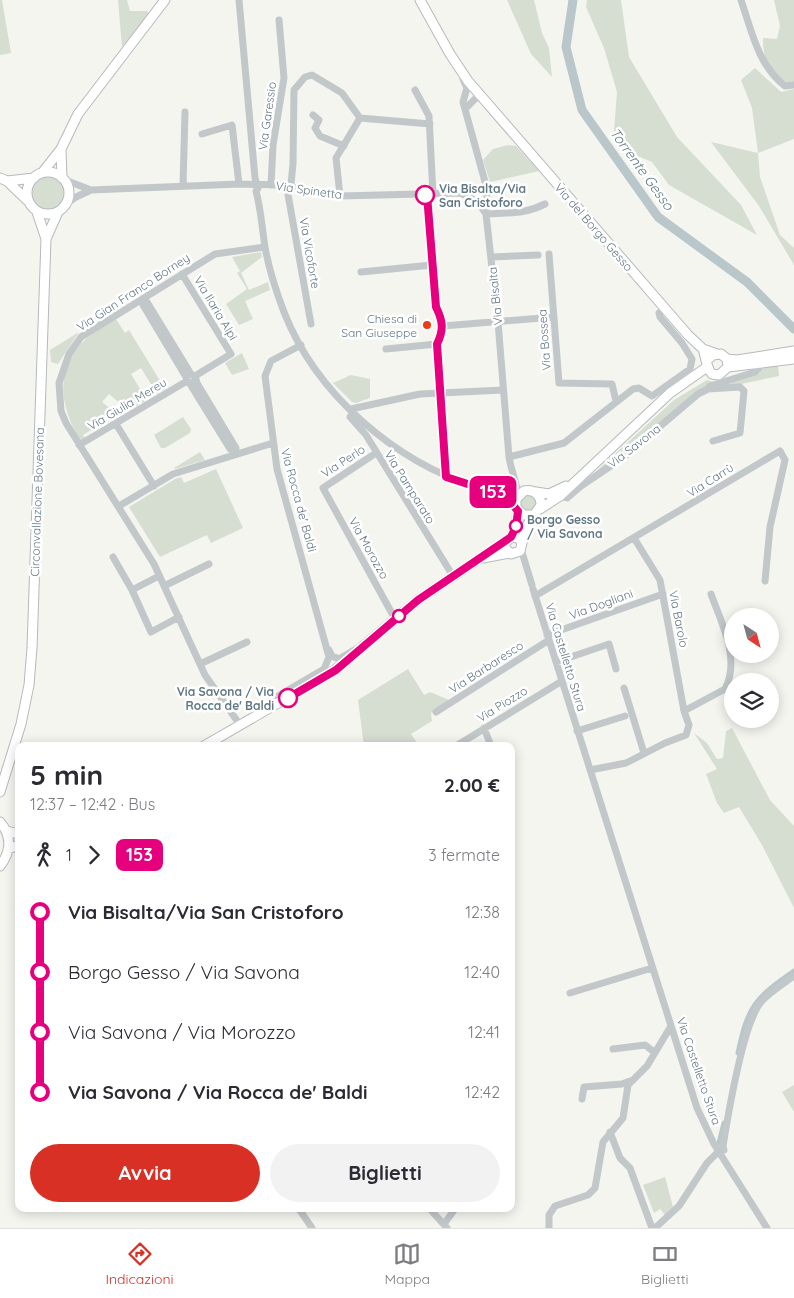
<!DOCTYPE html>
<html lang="it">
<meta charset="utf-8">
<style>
:root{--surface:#fff;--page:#f2f2f3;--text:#2b2b33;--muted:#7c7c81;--line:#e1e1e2;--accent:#d93025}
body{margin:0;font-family:Quicksand,sans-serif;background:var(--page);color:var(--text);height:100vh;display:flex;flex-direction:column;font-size:19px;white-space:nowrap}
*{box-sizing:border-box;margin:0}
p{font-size:16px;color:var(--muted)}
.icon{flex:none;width:28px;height:28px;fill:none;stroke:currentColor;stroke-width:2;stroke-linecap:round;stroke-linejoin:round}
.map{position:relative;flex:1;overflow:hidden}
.drawer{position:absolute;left:15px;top:742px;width:500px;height:470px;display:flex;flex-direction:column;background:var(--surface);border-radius:10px;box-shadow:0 2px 12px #0003}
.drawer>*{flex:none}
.badge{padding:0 10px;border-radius:8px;font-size:18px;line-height:32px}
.needle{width:32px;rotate:144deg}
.controls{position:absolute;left:724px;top:608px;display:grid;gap:10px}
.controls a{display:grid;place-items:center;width:55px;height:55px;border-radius:50%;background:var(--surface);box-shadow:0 2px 12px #0003;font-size:25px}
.map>.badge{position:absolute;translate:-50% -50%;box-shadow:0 0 0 2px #fff}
.legs{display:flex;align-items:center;gap:8px;height:55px;padding:0 15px;font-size:16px}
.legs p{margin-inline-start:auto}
.overview{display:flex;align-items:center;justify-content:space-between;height:85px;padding:0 15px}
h1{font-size:28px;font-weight:700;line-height:38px}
.cta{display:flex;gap:10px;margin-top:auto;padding:10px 15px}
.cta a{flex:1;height:58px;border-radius:30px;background:var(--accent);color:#fff;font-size:20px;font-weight:700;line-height:58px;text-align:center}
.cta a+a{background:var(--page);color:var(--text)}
ul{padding:0 15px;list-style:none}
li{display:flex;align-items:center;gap:18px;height:60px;font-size:19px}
li i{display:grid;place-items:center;width:8px;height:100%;margin:0 6px;background:currentColor}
li i::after{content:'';width:12px;height:12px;margin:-6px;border:4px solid;border-radius:50%;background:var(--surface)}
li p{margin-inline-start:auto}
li:first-child i{background:linear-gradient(#0000 50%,currentColor 0)}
li:last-child i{background:linear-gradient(currentColor 50%,#0000 0)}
.tabs{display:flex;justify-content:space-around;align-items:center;height:70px;border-top:1px solid var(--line);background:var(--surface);font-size:14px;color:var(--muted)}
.tabs a{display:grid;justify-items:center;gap:2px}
.tabs .active{color:var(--accent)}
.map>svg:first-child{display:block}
</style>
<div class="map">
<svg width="794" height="1228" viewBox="0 0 794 1228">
<rect width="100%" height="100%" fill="#f5f5f0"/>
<!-- green -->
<path fill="#d6ddd1" d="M0 0H2L11 53 0 55Z
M118 0H127L130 11H147L149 14 122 47Z
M507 0H534L542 33 549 48 552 77 531 54Z
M587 0H621L629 57 677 137 741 205 757 235 669 185 652 162 635 155 614 131 617 92 604 48 586 7Z
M774 0H794V82L788 83C771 73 762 58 763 38L777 39 780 26Z
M755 68 781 92 794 89V139L758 153 760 177 780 235 794 248V265L759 206 711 142 758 153 752 108 741 80Z
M508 145 516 146 539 171 490 182 483 160 493 149Z
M31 193a17 17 0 1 1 34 0a17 17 0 1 1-34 0Z
M261 252 262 257 241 273 249 290 268 282 270 290 245 301 253 319 239 325 226 304 247 289 237 273 240 271 232 257Z
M116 319 125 333 129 330 165 389 157 394 141 368 131 374 147 400 129 411 109 394 102 402 117 414 83 435 85 438 80 440C60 407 53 367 87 338 96 331 107 325 116 319Z
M79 332 58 364 51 362 50 350Z
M242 353 249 369 232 375 225 363Z
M778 365 779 376 712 390 762 367Z
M351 375 370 379V398L356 403 352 402 333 383Z
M707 380 713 382 624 454 591 476 674 400Z
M183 417 191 429 190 433 165 448H161L154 435Z
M200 452 205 460 175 469 174 468Z
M216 469 243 528 211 543 207 535 160 557 129 507 175 479 181 477 184 483Z
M529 494 535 496 538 507 529 513 520 507V501Z
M408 669 424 695 430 692 449 700 431 713 432 721 411 734 419 746H364L358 700Z
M732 728 770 800 794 826V908L762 845 739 807 724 813 717 803 706 774 717 769 694 733 707 743 717 759 723 758 726 731Z
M794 1085V1112L782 1092Z
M665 1177 673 1207 665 1215 660 1209 654 1213 643 1185Z"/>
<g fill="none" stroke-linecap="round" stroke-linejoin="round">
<!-- canal -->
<path stroke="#b9c7cb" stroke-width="5" d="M738 1053C748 1006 755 998 794 971
M719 1143 724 1123"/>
<!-- river -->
<path stroke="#b9c7cb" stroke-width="9" d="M573 0 566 47 582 110 658 217 747 282 794 329"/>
<defs>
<path id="major" d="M420 0 450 54 468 81 688 335 703 349 717 354
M61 150 62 178
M27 193a21 21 0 1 1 42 0a21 21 0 1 1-42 0Z
M42 173 61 149 78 114 165 0
M0 178 7 181 28 201
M7 181 34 178
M46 239 58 212
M703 349C706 357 706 368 712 374L719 375 728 367 727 359 721 354 713 355 707 360
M727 359 737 360 794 351
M728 367 794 359
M536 492 549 494 566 486
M540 509 560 496 670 393 707 367
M511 537 516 527 518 511
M522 542 518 538 511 537 505 543V548L511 554 520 551 526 527 541 505C541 495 534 489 524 491L516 499V508L524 515H534
M483 558 509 553
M204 746 335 670 418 600 507 540
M0 792 21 724 29 685 32 648 46 239 37 212
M0 822C12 836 11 852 0 866
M6 831 19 834
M8 849 19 845"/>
</defs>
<!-- major casing -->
<use href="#major" stroke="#b5babd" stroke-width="11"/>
<!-- minor -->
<path stroke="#c2c7c9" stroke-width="7" d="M239 0 255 178 258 188
M741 0C752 32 758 65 785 86L794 85
M463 79 467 88 463 102 487 189 486 214 498 322 509 457C511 471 517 482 518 496
M415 90 429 116 433 195
M465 109 475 99
M313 115 319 120 315 128 320 136 344 146
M202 134 232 125 239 184
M65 180 91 190
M271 185 273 145 284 78 279 20
M183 186 185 112
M258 188 256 191C261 210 262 228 265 247 269 270 276 291 284 312 316 394 395 462 477 487 491 492 503 496 518 496
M427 195 436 307C443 321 444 330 437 344L447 477
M340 196 336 158 360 118
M65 205 76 197 91 190 239 184 280 185 340 196 460 193C472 198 479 202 486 214
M486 214C509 212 523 215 545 204
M549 254 559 383 612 384 616 401
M491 257 538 255
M361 272 432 265
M182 274 231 354 195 376
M142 299 147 302 191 374
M144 302 143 305 186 377
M311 324 287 189 291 184 293 164 294 90 305 77 312 75 342 93 360 118 430 124
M443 326 554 317
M386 349 437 344
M196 380 190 384 187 381 186 377 189 374 195 376 197 383 236 448 234 450 235 454
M190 384 230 449 234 450
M708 389 740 387 744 391 740 433 713 441
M351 409 420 394 503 390
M353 412 350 417 366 435 453 576
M116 424 154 486
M79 445 187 381
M376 453 323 488 395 619
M509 457 564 443 633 389 639 388 652 396 690 369 692 359 682 343 660 317 659 313 664 308
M560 496 567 498 581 486 624 457 698 394 708 389 710 386 755 372 762 364
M119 506 173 474 273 443
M634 538 660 580 684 711
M521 549 532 585
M113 557 132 590 151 632 179 617
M164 586 209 564
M533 589 697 1108 714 1144 767 1228
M132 590 159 576
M535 596 780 451 785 460 770 527 765 581
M547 635 663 594
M329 650 332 656 339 659 356 649
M556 662 609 644 616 669
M200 664 247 642
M624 688 644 753
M278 704V696L324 669 329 657 277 469 265 376 271 361 301 345
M436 712 549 640
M240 725 205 675 154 564 66 423 61 411 59 383 69 354 81 337 215 254 265 247
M484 728 491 746
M577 731 625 716
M456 746 562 681
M590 770 626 763 665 743 686 735 689 725 684 711 725 689C741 659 721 622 711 594
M570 993 652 968
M613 1049 645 1045 654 1052
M582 1099 584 1087 622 1084 630 1081
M610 1132 620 1158 630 1168 652 1228
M724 1150 723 1146C728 1115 743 1024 761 1002 770 992 783 984 794 976
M299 1209 312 1228
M430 1209 447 1228
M444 1224 455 1209
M549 1228V1215L555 1206 588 1195 595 1188 603 1142 623 1118 628 1085 647 1066 671 1026
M655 1228 679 1206 707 1163 719 1151"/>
<!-- major -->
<use href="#major" stroke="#fff" stroke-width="9"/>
</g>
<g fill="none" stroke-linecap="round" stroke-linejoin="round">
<defs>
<path id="line-1" d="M288 698 336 670 418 600 511 537 516 527 518 511 505 496 446 477 437 344C444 330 443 321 436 307L427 195H425"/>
</defs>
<!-- line-1 casing -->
<use href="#line-1" stroke="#fff" stroke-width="11"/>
<!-- line-1 -->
<use href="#line-1" stroke="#e6007e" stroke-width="8"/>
</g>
<!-- markers -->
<g fill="#fff" stroke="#e6007e" stroke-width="2.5">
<circle cx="425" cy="195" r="9"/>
<circle cx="516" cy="526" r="6"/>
<circle cx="399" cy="616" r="6"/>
<circle cx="288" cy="698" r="9"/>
</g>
<circle fill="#f03916" stroke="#fff" stroke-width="2" cx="427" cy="325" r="5"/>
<g text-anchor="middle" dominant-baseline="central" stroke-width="5" stroke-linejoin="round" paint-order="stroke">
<!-- street labels -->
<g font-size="12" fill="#617784" stroke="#fff">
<text transform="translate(267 116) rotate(-82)">Via Garessio</text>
<text transform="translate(309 190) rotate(8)">Via Spinetta</text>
<text transform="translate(594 227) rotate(49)">Via del Borgo Gesso</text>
<text transform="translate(310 253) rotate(80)">Via Vicoforte</text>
<text transform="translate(133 292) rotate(-33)">Via Gian Franco Borney</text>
<text transform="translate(495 296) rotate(-96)">Via Bisalta</text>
<text transform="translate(216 308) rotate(59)">Via Ilaria Alpi</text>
<text transform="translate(544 340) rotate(-94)">Via Bossea</text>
<text transform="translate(127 404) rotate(-31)">Via Giulia Mereu</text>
<text transform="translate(634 446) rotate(-38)">Via Savona</text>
<text transform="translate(343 461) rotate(-33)">Via Perlo</text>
<text transform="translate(710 480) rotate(-32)">Via Carrù</text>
<text transform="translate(410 487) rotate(58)">Via Pamparato</text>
<text transform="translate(299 500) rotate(75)">Via Rocca de' Baldi</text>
<text transform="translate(37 502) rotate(-88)">Circonvallazione Bovesana</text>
<text transform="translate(369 548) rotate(61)">Via Morozzo</text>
<text transform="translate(601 604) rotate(-20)">Via Dogliani</text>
<text transform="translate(679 619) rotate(79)">Via Barolo</text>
<text transform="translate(566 657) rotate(73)">Via Castelletto Stura</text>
<text transform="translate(486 667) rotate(-33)">Via Barbaresco</text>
<text transform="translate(502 704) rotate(-32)">Via Piozzo</text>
<text transform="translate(699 1071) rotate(71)">Via Castelletto Stura</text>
</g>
<!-- stop labels -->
<g font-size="12" font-weight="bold" fill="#617784" stroke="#fff" text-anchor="start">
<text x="439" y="188">Via Bisalta/Via<tspan x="439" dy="14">San Cristoforo</tspan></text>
<text x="527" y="519">Borgo Gesso<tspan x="527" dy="14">/ Via Savona</tspan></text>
<text x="274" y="691" text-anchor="end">Via Savona / Via<tspan x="274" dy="14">Rocca de' Baldi</tspan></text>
</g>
<!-- poi labels -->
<g font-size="12" fill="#617784" stroke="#fff" text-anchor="end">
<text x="417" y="318">Chiesa di<tspan x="417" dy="14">San Giuseppe</tspan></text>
</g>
<!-- water labels -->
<g font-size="14" font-style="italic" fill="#5d7b82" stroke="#fff">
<text transform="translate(642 169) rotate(54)">Torrente Gesso</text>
</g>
</g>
</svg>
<div class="controls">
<a><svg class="needle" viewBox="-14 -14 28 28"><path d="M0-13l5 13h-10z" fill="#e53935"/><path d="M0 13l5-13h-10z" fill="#7c7c81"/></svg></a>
<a><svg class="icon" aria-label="layers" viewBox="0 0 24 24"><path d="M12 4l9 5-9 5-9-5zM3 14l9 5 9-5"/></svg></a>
</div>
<b class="badge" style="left:493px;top:492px;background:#e6007e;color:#fff">153</b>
<section class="drawer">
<div class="overview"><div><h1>5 min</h1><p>12:37 – 12:42 · Bus</p></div><b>2.00 €</b></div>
<div class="legs"><svg class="icon" aria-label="walk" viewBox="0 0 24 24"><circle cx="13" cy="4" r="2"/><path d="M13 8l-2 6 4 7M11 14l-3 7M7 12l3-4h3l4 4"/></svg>1<svg class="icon" aria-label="forward" viewBox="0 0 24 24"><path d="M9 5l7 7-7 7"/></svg><b class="badge" style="background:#e6007e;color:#fff">153</b><p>3 fermate</p></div>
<ul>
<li><i style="color:#e6007e"></i><b>Via Bisalta/Via San Cristoforo</b><p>12:38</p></li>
<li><i style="color:#e6007e"></i><span>Borgo Gesso / Via Savona</span><p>12:40</p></li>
<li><i style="color:#e6007e"></i><span>Via Savona / Via Morozzo</span><p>12:41</p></li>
<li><i style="color:#e6007e"></i><b>Via Savona / Via Rocca de' Baldi</b><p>12:42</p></li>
</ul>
<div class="cta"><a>Avvia</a><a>Biglietti</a></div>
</section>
</div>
<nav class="tabs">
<a class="active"><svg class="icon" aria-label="directions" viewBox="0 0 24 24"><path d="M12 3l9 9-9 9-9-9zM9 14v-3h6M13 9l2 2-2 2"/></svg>Indicazioni</a>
<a><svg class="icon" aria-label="map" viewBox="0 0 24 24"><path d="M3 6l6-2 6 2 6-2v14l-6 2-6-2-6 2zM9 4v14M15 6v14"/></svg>Mappa</a>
<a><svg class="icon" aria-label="tickets" viewBox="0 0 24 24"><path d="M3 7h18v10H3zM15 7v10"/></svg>Biglietti</a>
</nav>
